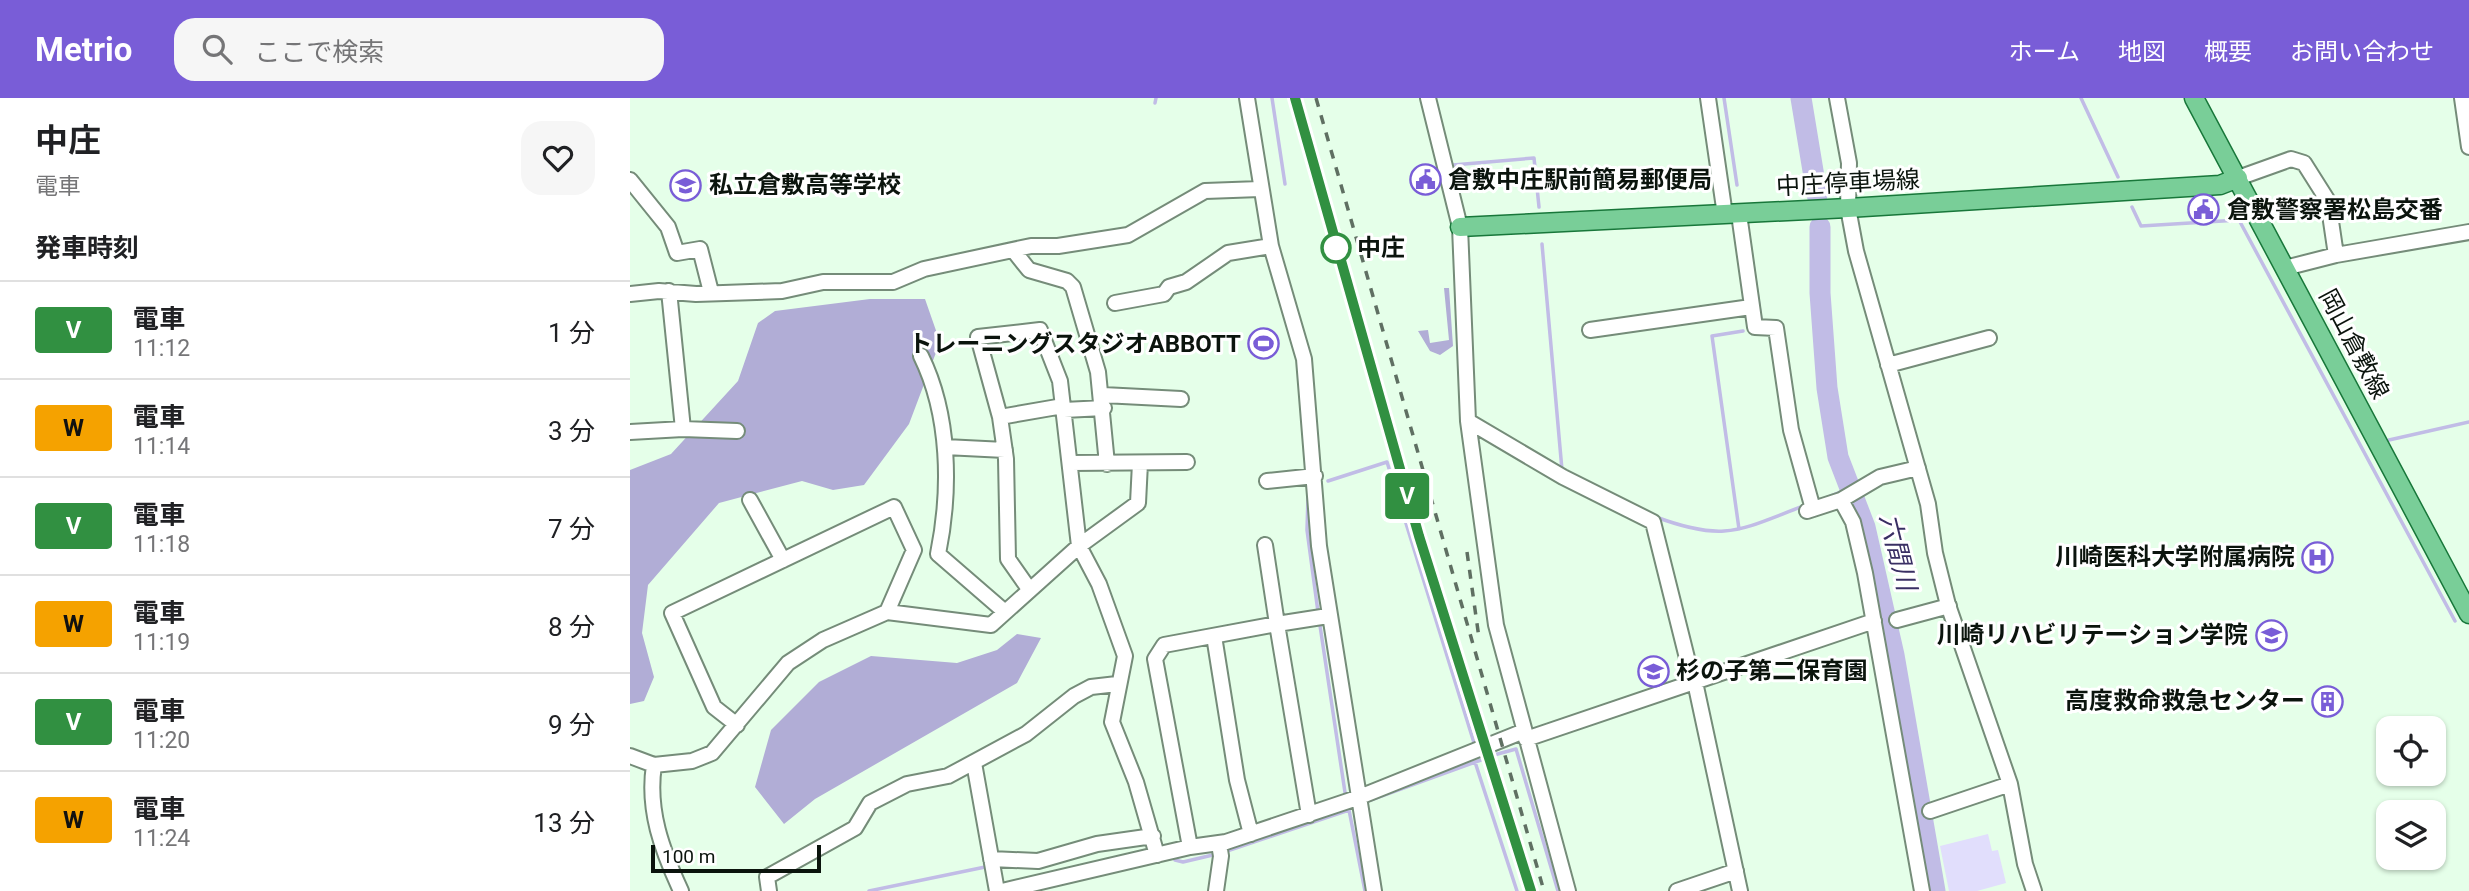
<!DOCTYPE html>
<html lang="ja">
<meta charset="utf-8">
<style>
:root{--surface:#fff;--page:#f6f6f6;--text:#202124;--muted:#757577;--line:#e0e0e0;--accent:#795dd7}
body{margin:0;font-family:Roboto,"Noto Sans JP",sans-serif;background:var(--page);color:var(--text);height:100vh;display:flex;flex-direction:column;font-size:26px;white-space:nowrap}
*{box-sizing:border-box;margin:0}
p{font-size:23px;color:var(--muted)}
.icon{flex:none;width:38px;height:38px;fill:none;stroke:currentColor;stroke-width:2;stroke-linecap:round;stroke-linejoin:round}
.map{position:relative;flex:1;overflow:hidden}
.panel{display:flex;flex-direction:column;background:var(--surface);width:630px}
.panel>*{flex:none}
.badge{padding:0 14px;border-radius:5px;font-size:24px;line-height:46px}
.fabs{position:absolute;left:1746px;top:618px;display:grid;gap:14px}
.fabs a{display:grid;place-items:center;width:70px;height:70px;border-radius:14px;background:var(--surface);box-shadow:0 2px 5px #0004;font-size:35px}
.scale{position:absolute;left:21px;bottom:18px;width:170px;box-sizing:border-box;padding-left:7px;border:4px solid #0b140d;border-top:0;font-size:19px;line-height:24px;white-space:nowrap;color:#0b140d;-webkit-text-stroke:5px #fff;paint-order:stroke}
.map>.badge{position:absolute;translate:-50% -50%;box-shadow:0 0 0 4px #fff}
h2{padding:0 35px;font-size:26px;line-height:63px}
.round{display:grid;place-items:center;flex:none;width:74px;height:74px;border-radius:21px;background:var(--page)}
.head{display:flex;align-items:center;justify-content:space-between;height:119px;padding:0 35px}
h1{font-size:33px;font-weight:700;line-height:52px}
ul{padding:0;list-style:none}
li{display:flex;align-items:center;gap:21px;height:98px;padding:0 35px;border-top:2px solid var(--line)}
li div{flex:1}
li b{display:block;font-size:26px}
li em{font-style:normal}
li .badge{min-width:77px;font-weight:700;text-align:center}
header{display:flex;align-items:center;gap:42px;box-sizing:border-box;height:98px;padding:0 35px;background:var(--accent);color:#fff}
header strong{font-size:33px}
nav{display:flex;gap:38px;margin-inline-start:auto;font-size:24px}
.search{width:490px;height:63px;background:var(--page);display:flex;align-items:center;gap:18px;box-sizing:border-box;padding:0 24px;border-radius:21px;color:var(--muted);font-size:26px}
main{display:flex;flex:1;min-height:0}
.map>svg:first-child{display:block}
</style>
<header>
<strong>Metrio</strong>
<div class="search"><svg class="icon" aria-label="search" viewBox="0 0 24 24"><circle cx="10" cy="10" r="6"/><path d="M15 15l6 6"/></svg>ここで検索</div>
<nav><a>ホーム</a><a>地図</a><a>概要</a><a>お問い合わせ</a></nav>
</header>
<main>
<section class="panel">
<div class="head"><div><h1>中庄</h1><p>電車</p></div><a class="round"><svg class="icon" aria-label="heart" viewBox="0 0 24 24"><path d="M12 20l-8-8c-3-5 5-10 8-4 3-6 11-1 8 4z"/></svg></a></div>
<h2>発車時刻</h2>
<ul>
<li><span class="badge" style="background:#319041;color:#fff">V</span><div><b>電車</b><p>11:12</p></div><em>1 分</em></li>
<li><span class="badge" style="background:#f5a200;color:#111">W</span><div><b>電車</b><p>11:14</p></div><em>3 分</em></li>
<li><span class="badge" style="background:#319041;color:#fff">V</span><div><b>電車</b><p>11:18</p></div><em>7 分</em></li>
<li><span class="badge" style="background:#f5a200;color:#111">W</span><div><b>電車</b><p>11:19</p></div><em>8 分</em></li>
<li><span class="badge" style="background:#319041;color:#fff">V</span><div><b>電車</b><p>11:20</p></div><em>9 分</em></li>
<li><span class="badge" style="background:#f5a200;color:#111">W</span><div><b>電車</b><p>11:24</p></div><em>13 分</em></li>
</ul>
</section>
<div class="map">
<svg width="1839" height="793" viewBox="0 0 1839 793">
<rect width="100%" height="100%" fill="#e5ffe9"/>
<!-- green -->
<path fill="#e1defc" d="M1358 736 1362 753 1368 752 1376 785 1347 793H1319L1310 748Z"/>
<!-- forest -->
<path fill="#b1add6" d="M814 190H819L823 248 810 257 800 253 788 233 798 232 800 245 819 242Z
M240 201H295L310 244 279 326 234 387 203 392 172 383 89 405 18 487 12 535 24 579 14 603 0 606V372L41 356 108 283 128 225 145 213Z
M387 536 411 540 387 585 185 701 154 726 125 689 141 632 189 584 241 558 327 565 367 552Z"/>
<g fill="none" stroke-linecap="round" stroke-linejoin="round">
<!-- stream -->
<path stroke="#c1bce6" stroke-width="3.5" d="M642 0 655 86
M1094 0 1107 87
M1451 0 1488 79
M525 5 526 0
M823 67 904 60 909 109
M1502 109 1511 128 1609 122 1825 523
M1118 132 1131 222
M912 146 932 372
M1759 342 1839 324
M698 383 757 364 845 648
M678 398 677 432 688 514
M1193 401 1215 392
M1026 419C1096 445 1109 432 1176 407
M1109 431 1082 238 1113 233
M689 521 716 701
M864 657 886 651 928 793
M845 664 887 793
M735 704 851 662
M594 754 719 712 735 793
M545 762 553 764 587 756
M239 793 360 768"/>
<!-- river -->
<path stroke="#c1bce6" stroke-width="21" d="M1171 0 1187 97
M1190 129V195L1197 290 1208 359 1235 429 1264 557 1305 793"/>
<defs>
<path id="minor" d="M617 0 641 148 674 261 689 448 744 793
M798 0 830 129 838 323 866 527 938 793
M1078 0 1095 117
M1207 0 1219 65 1218 110 1226 153 1298 406 1305 455 1318 507 1380 686 1395 766 1404 793
M1832 0 1839 49
M1608 80 1661 61 1674 65 1698 103 1706 157
M0 82 38 129 47 155 70 151 81 194
M1109 116 1125 229 1146 230 1161 332 1183 411
M383 152 399 172 437 183 443 189 468 274 477 366
M1655 170 1706 157 1839 134
M39 193 53 331
M0 196 29 193 66 196 152 193 193 184H263L294 171 401 148H428L498 137 575 93 630 91
M485 205 534 196 539 189 556 184 598 155 641 148
M960 232 1121 209
M291 258C320 317 321 392 308 456L375 514
M1258 267 1359 240
M473 297 551 301
M434 312 474 310
M370 319 433 308
M838 323 933 379 1023 424 1063 584
M0 334 53 331 107 333
M315 349 375 352
M440 365 557 364
M637 383 685 378
M120 402 153 462
M1211 402 1223 424 1235 475 1292 793
M1177 413 1211 402 1250 379 1288 370
M635 447 647 526 698 518
M399 491 378 461 376 361 370 319 348 239 410 232 430 283 449 448 469 486 495 558 482 624 506 684 527 757
M1267 522 1319 508
M584 538 607 682 621 736
M1065 584 1110 793
M107 627 84 609 42 515 264 409 284 452 257 514
M896 641 1244 523
M0 658 24 667 62 663 82 655 158 565 193 542 257 514 361 527 449 448 508 405 510 365
M344 665 367 793
M24 667C17 712 32 752 51 793
M1300 713 1380 686
M560 749 525 561 534 547 647 526 679 717
M361 761 408 763 467 746 523 738
M139 793 137 779 225 730 240 705 277 686 318 678 396 636 444 598 461 589 487 586
M372 793 560 749 596 744 727 700 894 633
M586 793 591 758 589 746
M1047 793 1106 773"/>
<path id="major" d="M1564 0 1839 516
M830 129 1218 110 1590 87 1608 80"/>
</defs>
<!-- minor casing -->
<use href="#minor" stroke="#758c79" stroke-width="18"/>
<!-- major casing -->
<use href="#major" stroke="#18773a" stroke-width="21"/>
<!-- minor -->
<use href="#minor" stroke="#fff" stroke-width="14"/>
<!-- major -->
<use href="#major" stroke="#79ce98" stroke-width="18"/>
<!-- rail -->
<path stroke="#5f6f62" stroke-width="3.5" stroke-dasharray="9 9" stroke-linecap="butt" d="M665 0 788 438 901 793
M686 0 914 793
M837 454 849 540"/>
</g>
<g fill="none" stroke-linecap="round" stroke-linejoin="round">
<defs>
<path id="line" d="M665 0 789 438 901 793"/>
</defs>
<!-- line casing -->
<use href="#line" stroke="#fff" stroke-width="16"/>
<!-- line -->
<use href="#line" stroke="#319041" stroke-width="10"/>
</g>
<!-- icons -->
<defs>
<symbol id="civic-ring" viewBox="-11 -11 22 22"><circle r="9.5" fill="#fff" stroke="#795dd7" stroke-width="1.5"/><path d="M-.6-6.5H3V-4.5H.6V-3L4-1V1h2V6H-6V1h2V-1L-.6-3ZM-1.2 2.5V6h2.4V2.5Z" fill="#795dd7"/></symbol>
<symbol id="school-ring" viewBox="-11 -11 22 22"><circle r="9.5" fill="#fff" stroke="#795dd7" stroke-width="1.5"/><path d="M0-5L7-2L0 1L-7-2ZM-4 1L0 2.5L4 1V4Q0 6-4 4Z" fill="#795dd7"/></symbol>
<symbol id="stadium-ring" viewBox="-11 -11 22 22"><circle r="9.5" fill="#fff" stroke="#795dd7" stroke-width="1.5"/><path d="M0-5a6.5 5 0 1 0 0 10a6.5 5 0 1 0 0-10ZM-3.5-1.8h7v3.6h-7Z" fill="#795dd7"/></symbol>
<symbol id="hospital-ring" viewBox="-11 -11 22 22"><circle r="9.5" fill="#fff" stroke="#795dd7" stroke-width="1.5"/><path d="M-5-5h3v3.5h4V-5h3V5h-3V1.5h-4V5h-3Z" fill="#795dd7"/></symbol>
<symbol id="university-ring" viewBox="-11 -11 22 22"><circle r="9.5" fill="#fff" stroke="#795dd7" stroke-width="1.5"/><path d="M0-5L7-2L0 1L-7-2ZM-4 1L0 2.5L4 1V4Q0 6-4 4Z" fill="#795dd7"/></symbol>
<symbol id="building-ring" viewBox="-11 -11 22 22"><circle r="9.5" fill="#fff" stroke="#795dd7" stroke-width="1.5"/><path d="M-4-6H4V6H1V3H-1V6H-4ZM-2.5-4.3h1.7v1.8h-1.7ZM.8-4.3h1.7v1.8H.8ZM-2.5-1h1.7V.8h-1.7ZM.8-1h1.7V.8H.8Z" fill="#795dd7"/></symbol>
</defs>
<g fill-rule="evenodd">
<use href="#civic-ring" x="778" y="64" width="35" height="35"/>
<use href="#school-ring" x="38" y="70" width="35" height="35"/>
<use href="#civic-ring" x="1556" y="94" width="35" height="35"/>
<use href="#stadium-ring" x="616" y="228" width="35" height="35"/>
<use href="#hospital-ring" x="1670" y="442" width="35" height="35"/>
<use href="#university-ring" x="1624" y="520" width="35" height="35"/>
<use href="#school-ring" x="1006" y="556" width="35" height="35"/>
<use href="#building-ring" x="1680" y="586" width="35" height="35"/>
</g>
<!-- markers -->
<circle fill="#fff" stroke="#319041" stroke-width="3.5" cx="706" cy="150" r="14"/>
<g text-anchor="middle" dominant-baseline="central" stroke-width="6" stroke-linejoin="round" paint-order="stroke">
<!-- poi labels -->
<g font-size="24" font-weight="bold" fill="#0b140d" stroke="#fff" text-anchor="start">
<text x="818" y="82">倉敷中庄駅前簡易郵便局</text>
<text x="79" y="87">私立倉敷高等学校</text>
<text x="1597" y="112">倉敷警察署松島交番</text>
<text x="611" y="246" text-anchor="end">トレーニングスタジオABBOTT</text>
<text x="1665" y="459" text-anchor="end">川崎医科大学附属病院</text>
<text x="1618" y="537" text-anchor="end">川崎リハビリテーション学院</text>
<text x="1046" y="573">杉の子第二保育園</text>
<text x="1675" y="603" text-anchor="end">高度救命救急センター</text>
</g>
<!-- street labels -->
<g font-size="24" fill="#0b140d" stroke="#fff">
<text transform="translate(1218 85) rotate(-3)">中庄停車場線</text>
<text transform="translate(1724 246) rotate(62)">岡山倉敷線</text>
</g>
<!-- stop labels -->
<g font-size="24" font-weight="bold" fill="#0b140d" stroke="#fff" text-anchor="start">
<text x="727" y="150">中庄</text>
</g>
<!-- water labels -->
<g font-size="26" font-style="italic" fill="#392f63" stroke="#fff">
<text transform="translate(1268 454) rotate(76)">六間川</text>
</g>
</g>
</svg>
<div class="fabs">
<a><svg class="icon" aria-label="locate" viewBox="0 0 24 24"><circle cx="12" cy="12" r="6"/><path d="M12 2v4M12 18v4M2 12h4M18 12h4"/></svg></a>
<a><svg class="icon" aria-label="layers" viewBox="0 0 24 24"><path d="M12 4l9 5-9 5-9-5zM3 14l9 5 9-5"/></svg></a>
</div>
<div class="scale">100 m</div>
<b class="badge" style="left:777px;top:398px;background:#319041;color:#fff">V</b>
</div>
</main>
